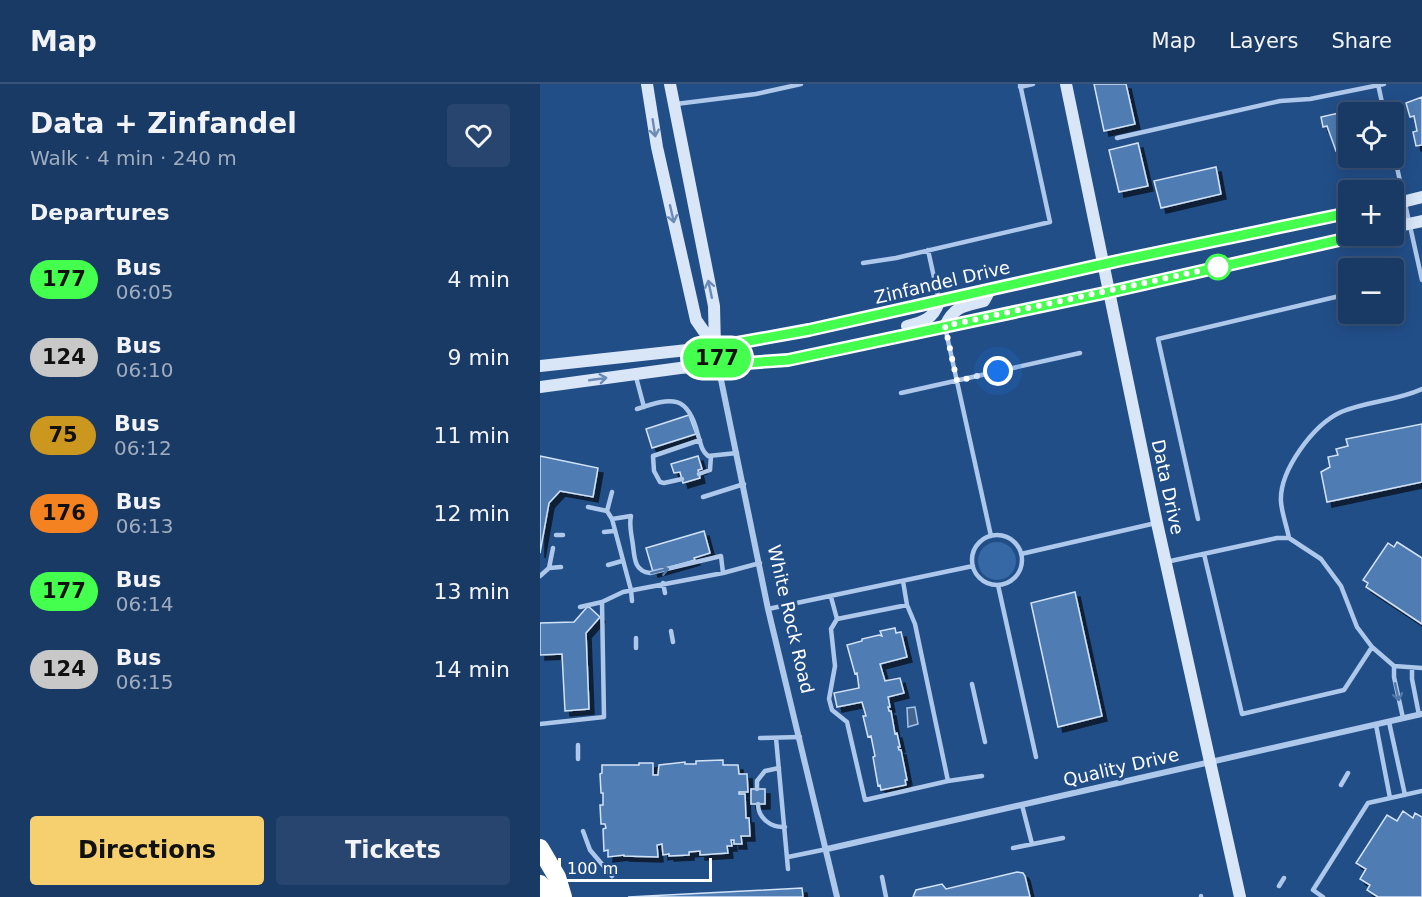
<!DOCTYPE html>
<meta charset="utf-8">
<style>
:root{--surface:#1a3a66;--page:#27456f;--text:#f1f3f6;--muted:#9fadbf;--line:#38547a;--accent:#f6d06f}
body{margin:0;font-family:"DejaVu Sans",sans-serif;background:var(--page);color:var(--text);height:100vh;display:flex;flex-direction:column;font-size:22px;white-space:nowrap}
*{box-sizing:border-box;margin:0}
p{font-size:20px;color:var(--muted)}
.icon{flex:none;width:33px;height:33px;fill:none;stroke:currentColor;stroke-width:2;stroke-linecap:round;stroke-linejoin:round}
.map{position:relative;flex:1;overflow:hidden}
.side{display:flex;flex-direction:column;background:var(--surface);width:540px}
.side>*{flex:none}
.badge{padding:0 12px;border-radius:20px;font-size:21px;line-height:39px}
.buttons{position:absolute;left:798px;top:18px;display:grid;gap:12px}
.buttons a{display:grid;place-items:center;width:66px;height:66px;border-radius:6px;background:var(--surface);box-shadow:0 3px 15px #0003,0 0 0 2px var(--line);font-size:30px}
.scale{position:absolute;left:18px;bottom:15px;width:154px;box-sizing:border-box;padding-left:6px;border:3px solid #fff;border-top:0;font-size:16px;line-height:21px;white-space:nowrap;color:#fff;-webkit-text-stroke:4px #224e88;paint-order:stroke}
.you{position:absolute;width:30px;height:30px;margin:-15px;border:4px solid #fff;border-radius:50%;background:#1a73e8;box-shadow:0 0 0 9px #1a73e833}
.map>.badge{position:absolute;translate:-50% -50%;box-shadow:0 0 0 3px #fff}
h2{padding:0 30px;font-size:22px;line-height:54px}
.round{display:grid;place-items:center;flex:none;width:63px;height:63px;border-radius:6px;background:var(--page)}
.head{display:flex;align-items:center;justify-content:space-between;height:102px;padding:0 30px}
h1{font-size:28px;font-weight:700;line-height:45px}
.action{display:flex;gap:12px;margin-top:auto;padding:12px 30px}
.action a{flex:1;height:69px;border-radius:6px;background:var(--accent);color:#111;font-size:24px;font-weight:700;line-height:69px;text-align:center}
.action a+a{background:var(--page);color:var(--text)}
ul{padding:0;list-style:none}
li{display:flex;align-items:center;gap:18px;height:78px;padding:0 30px}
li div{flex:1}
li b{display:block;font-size:22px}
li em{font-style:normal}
li .badge{min-width:66px;font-weight:700;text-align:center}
header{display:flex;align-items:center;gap:36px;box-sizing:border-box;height:84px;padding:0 30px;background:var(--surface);border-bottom:2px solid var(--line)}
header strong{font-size:28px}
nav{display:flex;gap:33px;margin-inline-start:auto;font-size:21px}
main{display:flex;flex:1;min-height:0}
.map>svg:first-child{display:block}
</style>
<header>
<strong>Map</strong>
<nav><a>Map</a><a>Layers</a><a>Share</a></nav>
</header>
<main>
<section class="side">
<div class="head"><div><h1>Data + Zinfandel</h1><p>Walk · 4 min · 240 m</p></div><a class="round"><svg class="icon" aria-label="heart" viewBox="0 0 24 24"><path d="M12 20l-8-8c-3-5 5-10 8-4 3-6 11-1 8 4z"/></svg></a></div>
<h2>Departures</h2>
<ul>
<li><span class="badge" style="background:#45ff4e;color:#111">177</span><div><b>Bus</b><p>06:05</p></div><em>4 min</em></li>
<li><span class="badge" style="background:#c8c8c8;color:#111">124</span><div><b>Bus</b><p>06:10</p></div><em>9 min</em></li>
<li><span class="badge" style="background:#cb971e;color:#111">75</span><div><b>Bus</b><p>06:12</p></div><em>11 min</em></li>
<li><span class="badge" style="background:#f58220;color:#111">176</span><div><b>Bus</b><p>06:13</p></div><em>12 min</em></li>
<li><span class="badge" style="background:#45ff4e;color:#111">177</span><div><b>Bus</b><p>06:14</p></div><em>13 min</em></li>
<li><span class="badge" style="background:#c8c8c8;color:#111">124</span><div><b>Bus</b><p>06:15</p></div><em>14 min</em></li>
</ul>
<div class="action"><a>Directions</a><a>Tickets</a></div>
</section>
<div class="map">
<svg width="882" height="813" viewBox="0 0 882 813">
<defs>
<filter id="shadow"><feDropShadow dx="5" dy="5" stdDeviation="0" flood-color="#0009"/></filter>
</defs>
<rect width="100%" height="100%" fill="#224e88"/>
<!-- green -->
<path fill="#3668a5" d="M438 477a19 19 0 1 1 38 0a19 19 0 1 1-38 0Z"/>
<!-- water -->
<path fill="#44648e" stroke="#a1c3eb" stroke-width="1.5" d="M375 623 378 640 368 643 367 624Z"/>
<!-- building -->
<path fill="#4f7bb2" stroke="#d2e3f7" stroke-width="1.5" filter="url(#shadow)" d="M554 0H586L595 40 564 47Z
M882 13V61L876 62 873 48 877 47 874 32 870 33 866 19Z
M799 29V31L806 29 807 33H808V69L801 71 800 66 796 67 787 42 783 43 781 33Z
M598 59 608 102 579 108 569 66Z
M676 83 681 110 621 124 614 97Z
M149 331 156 350 112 364 106 345Z
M882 340V398L787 418 781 388 790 383 788 373 798 371 796 365 808 362 806 355Z
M0 372 58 384 53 413 20 407 9 419 0 469Z
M158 372 162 385 158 386 160 394 143 399 140 388 134 389 131 380Z
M164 447 170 469 154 474 155 476 113 488 106 464Z
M857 458 882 474V540L826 503 828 499 823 496 848 459 854 463Z
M535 508 562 632 518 643 491 519Z
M48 522 60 533 46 549 49 625 25 627 22 570 0 571V539L34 538Z
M355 544 356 549 361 548 367 573 340 580 345 597 360 594 364 609 348 613 350 623H348L349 627H351L355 650 357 649 360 663H358L359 666H361L367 696H365L366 701 341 706 340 701 338 702 333 673 335 672 331 652 328 653 323 632H326L322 618 297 623 294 609 319 604 317 589 315 590 307 561 322 557V555L339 551 342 552 340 547Z
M183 676V681H198L199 690H207L208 708H199V710H205L206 734H209L210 752H201L202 760H194V756H191L192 762H187L188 769 160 771V767L149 768V771L129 772V770L123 771 122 760 117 761 118 773 84 772V771L68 773V766L64 767 63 745 66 744 65 740H61L60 721H63V709H61L60 690 62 689V681H99V679H113V691H118L119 681 145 678V680H156V677Z
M211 705H225V720H211Z
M863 727 873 734 875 729 882 733V813H838L827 806 830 801 820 795 826 785 816 779 847 731 857 737Z
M477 788 483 789 485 792 490 813H373L376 806 402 800 406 805Z
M262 804 263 813H88Z"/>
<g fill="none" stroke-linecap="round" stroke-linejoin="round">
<!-- lane -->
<path stroke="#adc8ea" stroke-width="4.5" d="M838 0 844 28
M480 3 493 0
M136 20 216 10 261 0
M577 54 740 17 770 15 844 0
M854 70 882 196
M388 166 399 216
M323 179 356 174 510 138 480 0
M405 243 451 452
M96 293 104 323
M361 309 540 269
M97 325C132 313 148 310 158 351 161 360 161 366 168 372L197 369
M159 390 170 386 171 372
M142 395 124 399 120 398 114 387 113 372 160 356
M163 413 204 400
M48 423 67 427 72 435 91 506 92 517
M67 427 72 408
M72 435 91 432C89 441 91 447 92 455 95 470 92 487 110 489L181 472 183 489
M658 435 618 255 808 210
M64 448 74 447
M16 451H23
M432 476a25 25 0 1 1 50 0a25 25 0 1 1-50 0Z
M749 454C747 443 742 430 741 418 739 387 773 341 801 328 827 317 856 317 882 305
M481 470 616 439
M664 470 702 630 804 606 832 563
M626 478 737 454H749L781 475 801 502 817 543 832 563 854 582 882 584
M68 481 82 477
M9 484 21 483
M0 492 9 484 13 464
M363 497 367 521
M123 499 125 509
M458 501 496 673
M291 513 297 535 367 521 375 540 408 697 442 692
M40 523 62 518 83 508 183 489 220 479
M228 525 433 482
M297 535 291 545 295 582 289 615 292 626 307 638 325 716 408 697
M131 547 133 558
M96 554V564
M854 582V593L863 634
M872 584V595L879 631
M432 600 445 658
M849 638 865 711
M0 640 64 633 62 518
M836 641 850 714
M220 654 260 653
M236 654 248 785
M38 661V675
M801 701 808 689
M217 705V697L225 687 239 684
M218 720C218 734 231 744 245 743
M482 721 492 760
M43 747 50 766 72 792
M473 764 523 754
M248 773 287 765
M342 793 346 813
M739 802 744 794
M661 812V813
M783 813 773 806 828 719 882 707"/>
<!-- street -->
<path stroke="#adc8ea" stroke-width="6" d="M178 281 228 525 297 813
M287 765 882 630"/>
<!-- secondary -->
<path stroke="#d8e6f8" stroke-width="12" d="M107 0 117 63 156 236 174 262
M130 0 174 222 175 263 178 281
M526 0 617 439 700 813
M854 120 882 113
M854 143 882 137
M367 242C384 238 393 235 399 218
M405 242C414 222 424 222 444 217L450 206
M0 282 175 263 269 246 582 176 808 129
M0 303 140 284 248 276 569 208 817 152"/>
<!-- highway -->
<path stroke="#fff" stroke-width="18" d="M0 764 17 793 23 813
M0 800 10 813"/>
</g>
<!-- one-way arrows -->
<defs><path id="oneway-shaft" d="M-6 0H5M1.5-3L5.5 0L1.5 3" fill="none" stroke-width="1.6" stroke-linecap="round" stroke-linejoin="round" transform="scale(1.5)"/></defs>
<g stroke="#6b8bb5">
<use href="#oneway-shaft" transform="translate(114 44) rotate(81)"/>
<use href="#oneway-shaft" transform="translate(132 130) rotate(77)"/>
<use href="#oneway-shaft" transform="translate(170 205) rotate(-102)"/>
<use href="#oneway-shaft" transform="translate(58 295) rotate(-8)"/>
</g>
<g stroke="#5379aa">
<use href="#oneway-shaft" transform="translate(120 487) rotate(-14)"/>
<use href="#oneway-shaft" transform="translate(857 608) rotate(77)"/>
</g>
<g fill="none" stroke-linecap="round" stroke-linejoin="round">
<defs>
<path id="line" d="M808 129 582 176 269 246 175 263 178 281 248 276 569 208 817 152"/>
</defs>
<!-- line casing -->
<use href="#line" stroke="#fff" stroke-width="14"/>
<!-- line -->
<use href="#line" stroke="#45ff4e" stroke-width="9"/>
<!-- walk -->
<path stroke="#fff" stroke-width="6" stroke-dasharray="0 10.8" d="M458 287 417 297 405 242 678 183"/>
</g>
<!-- markers -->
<circle fill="#fff" stroke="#45ff4e" stroke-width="3" cx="678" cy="183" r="12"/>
<g text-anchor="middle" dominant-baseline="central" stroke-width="6" stroke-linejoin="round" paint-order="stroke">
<!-- street labels -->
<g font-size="18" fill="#fff" stroke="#224e88">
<text transform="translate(402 198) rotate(-13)">Zinfandel Drive</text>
<text transform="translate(628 403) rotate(78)">Data Drive</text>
<text transform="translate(251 535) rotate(77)">White Rock Road</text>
<text transform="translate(581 683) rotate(-13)">Quality Drive</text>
</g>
</g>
</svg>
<div class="buttons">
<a><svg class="icon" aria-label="locate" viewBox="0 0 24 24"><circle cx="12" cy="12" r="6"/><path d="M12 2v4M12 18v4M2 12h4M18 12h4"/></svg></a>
<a>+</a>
<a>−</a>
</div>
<div class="scale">100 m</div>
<div class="you" style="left:458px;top:287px"></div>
<b class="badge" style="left:177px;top:274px;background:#45ff4e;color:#111">177</b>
</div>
</main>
